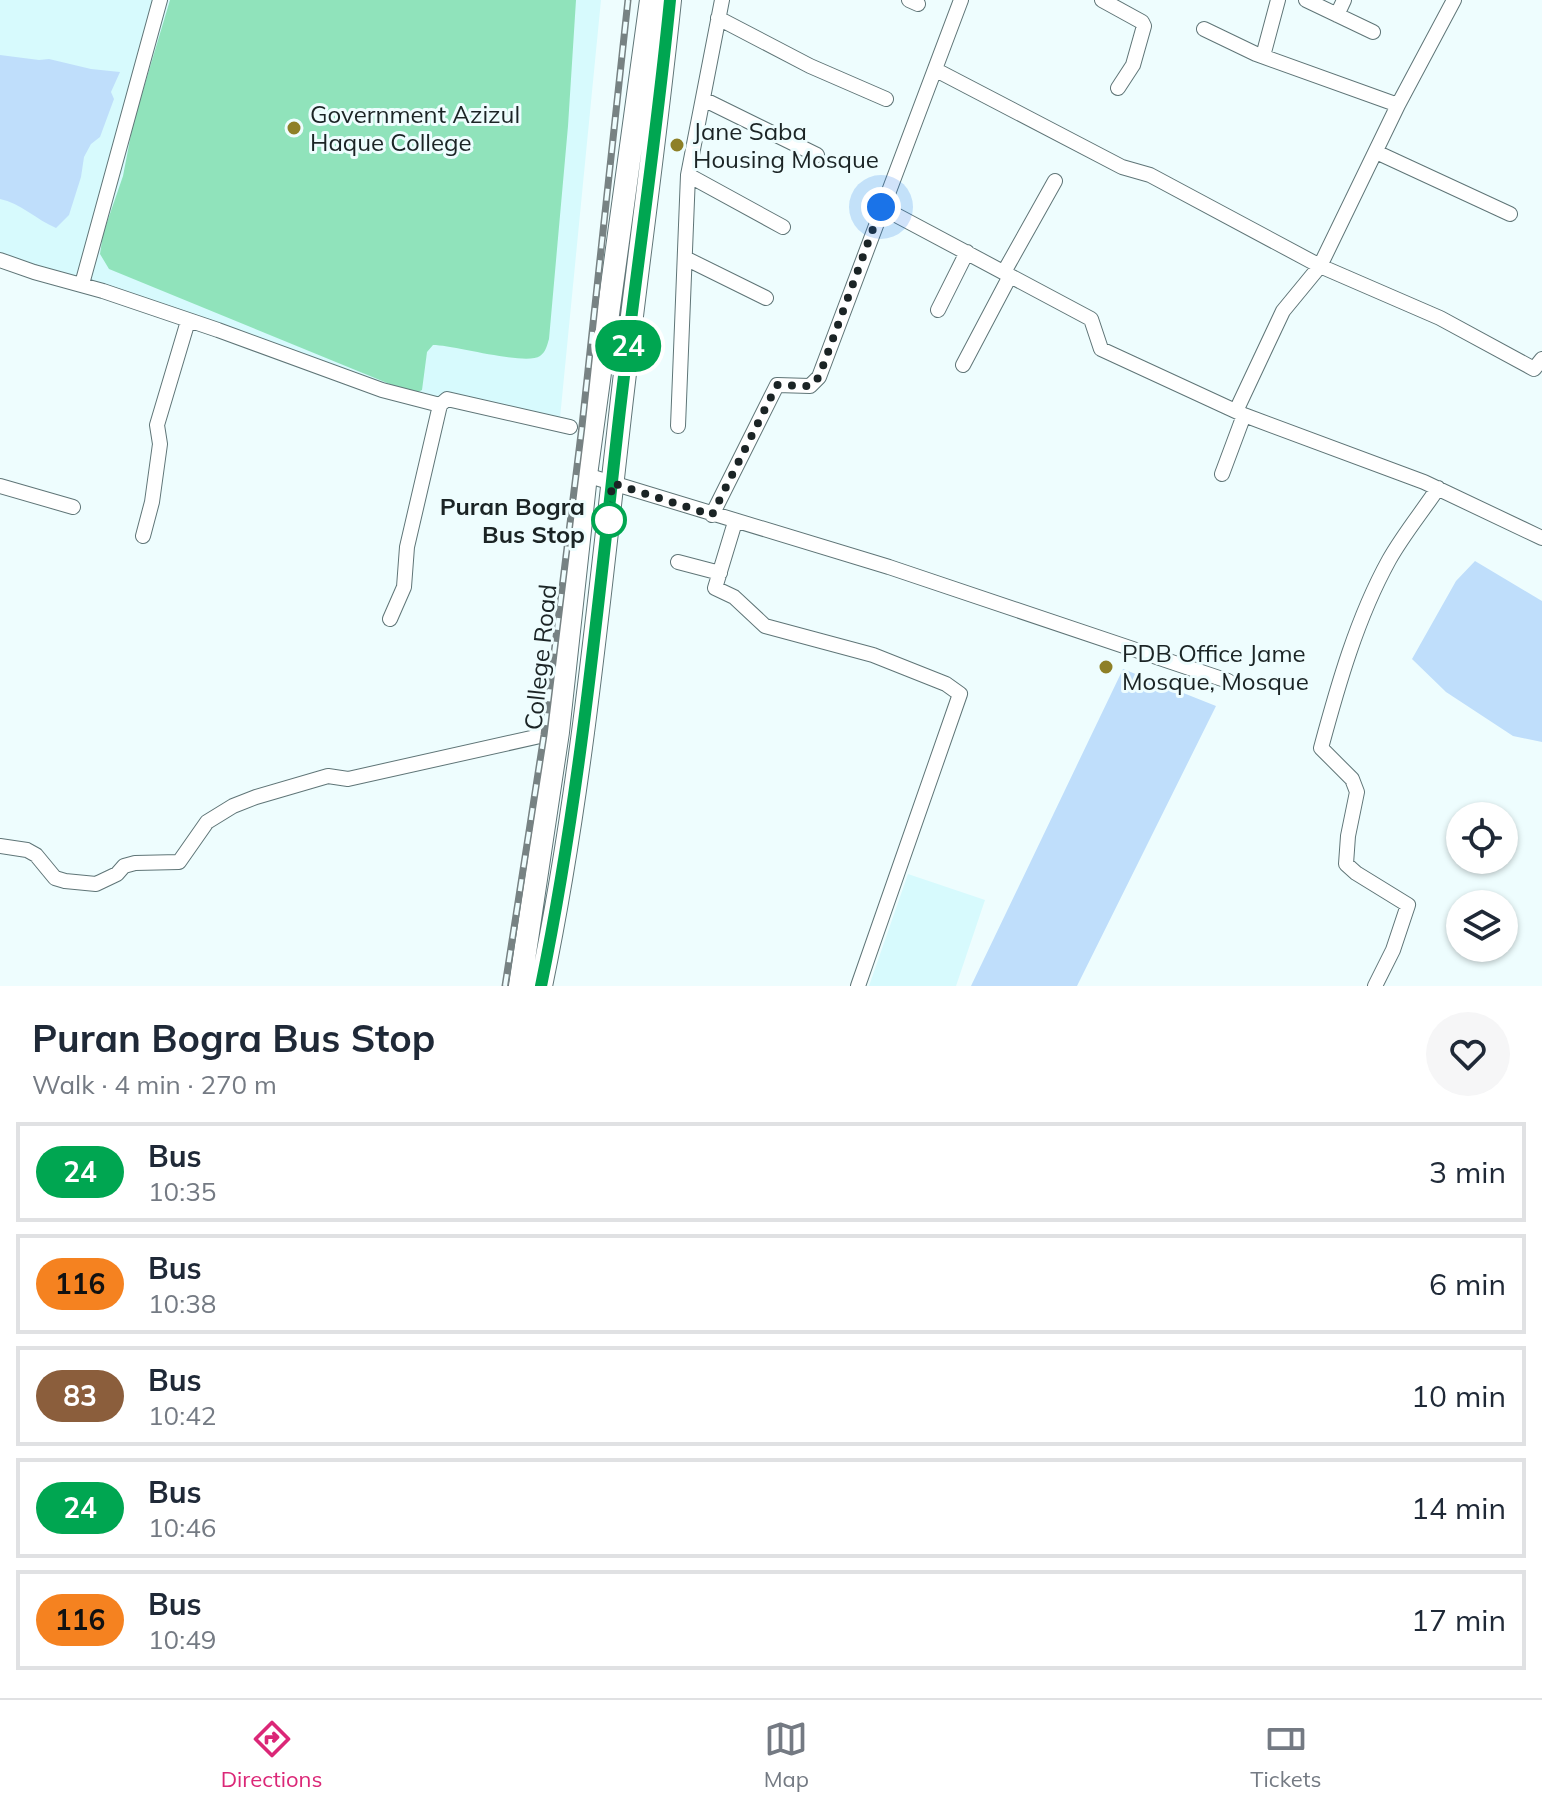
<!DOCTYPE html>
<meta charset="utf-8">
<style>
:root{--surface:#fff;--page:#f6f6f7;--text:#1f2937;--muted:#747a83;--line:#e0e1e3;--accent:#db2777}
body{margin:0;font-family:Mulish,sans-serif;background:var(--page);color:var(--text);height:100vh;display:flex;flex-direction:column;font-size:30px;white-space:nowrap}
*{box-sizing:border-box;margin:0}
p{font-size:26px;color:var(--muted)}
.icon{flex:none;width:44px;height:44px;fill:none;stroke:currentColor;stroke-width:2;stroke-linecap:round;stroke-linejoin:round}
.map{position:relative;height:986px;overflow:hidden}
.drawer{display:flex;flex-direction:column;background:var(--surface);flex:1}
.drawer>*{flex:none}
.badge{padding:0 16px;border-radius:26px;font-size:28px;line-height:52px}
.tools{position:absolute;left:1446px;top:802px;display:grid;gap:16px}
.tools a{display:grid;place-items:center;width:72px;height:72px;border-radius:50%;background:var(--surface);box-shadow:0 2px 6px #0004;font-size:40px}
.you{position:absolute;width:40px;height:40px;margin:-20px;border:6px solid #fff;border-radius:50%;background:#1a73e8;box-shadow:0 0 0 12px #1a73e833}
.map>.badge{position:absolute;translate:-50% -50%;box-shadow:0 0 0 4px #fff}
.round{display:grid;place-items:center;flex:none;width:84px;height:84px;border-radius:42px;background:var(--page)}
.summary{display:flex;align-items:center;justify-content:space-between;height:136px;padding:0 32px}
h1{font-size:38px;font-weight:700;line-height:60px}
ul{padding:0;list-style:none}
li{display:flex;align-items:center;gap:24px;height:100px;margin:0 16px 12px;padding:0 16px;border:4px solid var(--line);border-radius:0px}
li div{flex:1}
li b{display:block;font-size:30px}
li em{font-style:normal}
li .badge{min-width:88px;font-weight:700;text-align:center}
.dock{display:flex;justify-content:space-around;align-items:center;height:112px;border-top:2px solid var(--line);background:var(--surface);font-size:22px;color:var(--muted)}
.dock a{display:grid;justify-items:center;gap:4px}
.dock .selected{color:var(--accent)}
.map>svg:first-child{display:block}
</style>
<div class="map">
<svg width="1542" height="986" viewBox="0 0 1542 986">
<rect width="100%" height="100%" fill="#eefdfe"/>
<!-- built -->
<path fill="#d7fafd" d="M0 0H601L560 418 469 399 433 408H421L51 280 0 255Z
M908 874 985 900 956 986H869Z"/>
<!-- green -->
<path fill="#90e3bb" d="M170 0H576L568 126 549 339C547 345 546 352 540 356 526 366 454 345 433 345L427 352 422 390 418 392 392 385 109 269 100 254 103 234 123 176 133 124Z"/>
<!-- water -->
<path fill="#bfdefb" d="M0 55 39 60 49 59 91 69 120 72 111 92 114 99 100 137 91 144 84 157 81 177 69 215 56 228C37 220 20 203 0 199Z
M1475 561 1542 601V742L1513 736 1446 692 1412 659 1456 581Z
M1123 669 1216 706 1077 986H971Z"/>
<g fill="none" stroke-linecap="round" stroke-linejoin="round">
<defs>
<path id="minor" d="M909 0 918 4
M1102 0 1142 22 1144 26 1133 65 1118 88
M1306 0 1373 32
M1337 15 1344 0
M718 18 810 66 886 99
M1204 29 1256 54 1398 105
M1263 56 1278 0
M936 70 1122 167 1150 175 1320 266 1440 318 1534 369 1542 359
M703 99 817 155
M1376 152 1510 214
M688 175 783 227
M881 207 1091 319 1101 349 1244 415 1424 482 1542 538
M685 258 766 298
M0 260 34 272 103 291 218 330 382 390 440 405 447 399 570 427
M1004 272 1055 181
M82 284 160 0
M938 310 967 252
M963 365 1010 276
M1236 411 1283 311 1320 266 1398 105 1454 0
M678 426 688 175 722 0
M1222 474 1244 415
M586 475 889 567 1228 681
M0 486 73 507
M712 515 777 385 810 386 819 377 961 0
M735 522 715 588 734 597 765 626 873 655 946 684 960 694 858 986
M143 536 152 502 160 444 157 425 188 321
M678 562 720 573
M390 619 404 587 407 547 440 405
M0 846 27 850 36 855 55 878 65 881 96 884 117 874 124 866 135 863 179 862 207 822 233 806 256 797 328 776 348 779 558 732
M1375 986 1393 950 1408 905 1356 873 1346 864 1348 836 1357 792 1352 779 1321 748C1338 685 1357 618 1389 560 1403 535 1422 512 1438 488"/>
<path id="highway" d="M520 986 558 732 586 475 651 0
M541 986C579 803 597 618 618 434 634 289 655 145 670 0"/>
</defs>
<!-- minor casing -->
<use href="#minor" stroke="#5f7577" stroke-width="16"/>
<!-- highway casing -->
<use href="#highway" stroke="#5f7577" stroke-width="24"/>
<!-- minor -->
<use href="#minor" stroke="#fff" stroke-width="14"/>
<!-- highway -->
<use href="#highway" stroke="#fff" stroke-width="22"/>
<defs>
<path id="rail" d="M505 986 544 735 582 426 628 0"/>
</defs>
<!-- rail casing -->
<use href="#rail" stroke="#778283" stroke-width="7"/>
<!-- rail -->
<use href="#rail" stroke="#eefdfe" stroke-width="4" stroke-dasharray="12" stroke-linecap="butt"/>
</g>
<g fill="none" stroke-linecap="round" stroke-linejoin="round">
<defs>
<path id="line" d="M541 986C579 801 597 615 618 427 634 285 656 143 670 0"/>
</defs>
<!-- line casing -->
<use href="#line" stroke="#fff" stroke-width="18"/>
<!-- line -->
<use href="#line" stroke="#00a651" stroke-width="12"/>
<!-- walk -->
<path stroke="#1b2425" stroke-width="8" stroke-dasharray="0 14.4" d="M609 520 612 483 712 515 777 385 810 386 819 377 881 207"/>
</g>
<!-- markers -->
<g fill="#8e8027" stroke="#eefdfe" stroke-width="3">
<circle cx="294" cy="128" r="8"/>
<circle cx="677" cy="145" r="8"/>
<circle cx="1106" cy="667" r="8"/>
</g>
<circle fill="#fff" stroke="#00a651" stroke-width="4" cx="609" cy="520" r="16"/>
<g text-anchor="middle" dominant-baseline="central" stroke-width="6" stroke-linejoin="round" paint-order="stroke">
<!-- poi labels -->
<g font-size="24" fill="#1b2425" stroke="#eefdfe" text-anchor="start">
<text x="310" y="114">Government Azizul<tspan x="310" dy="28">Haque College</tspan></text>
<text x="693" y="131">Jane Saba<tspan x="693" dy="28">Housing Mosque</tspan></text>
<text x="1122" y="653">PDB Office Jame<tspan x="1122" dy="28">Mosque, Mosque</tspan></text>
</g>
<!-- stop labels -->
<g font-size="24" font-weight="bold" fill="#1b2425" stroke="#eefdfe" text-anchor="end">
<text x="585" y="506">Puran Bogra<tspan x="585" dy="28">Bus Stop</tspan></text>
</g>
<!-- street labels -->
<g font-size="24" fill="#1b2425" stroke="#eefdfe">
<text transform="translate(540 657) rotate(-84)">College Road</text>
</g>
</g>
</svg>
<div class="tools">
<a><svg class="icon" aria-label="locate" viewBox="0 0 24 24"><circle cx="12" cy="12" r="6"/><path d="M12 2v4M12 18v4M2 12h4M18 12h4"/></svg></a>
<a><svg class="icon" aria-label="layers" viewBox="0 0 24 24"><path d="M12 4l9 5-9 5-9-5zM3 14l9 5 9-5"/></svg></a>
</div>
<div class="you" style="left:881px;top:207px"></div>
<b class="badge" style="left:628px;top:346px;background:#00a651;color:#fff">24</b>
</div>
<section class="drawer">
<div class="summary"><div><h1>Puran Bogra Bus Stop</h1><p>Walk · 4 min · 270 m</p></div><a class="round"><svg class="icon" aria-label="heart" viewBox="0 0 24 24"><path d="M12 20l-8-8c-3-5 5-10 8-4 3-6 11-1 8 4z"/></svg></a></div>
<ul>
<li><span class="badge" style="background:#00a651;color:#fff">24</span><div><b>Bus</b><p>10:35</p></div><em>3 min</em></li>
<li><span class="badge" style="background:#f58220;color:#111">116</span><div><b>Bus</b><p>10:38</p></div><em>6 min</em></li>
<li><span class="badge" style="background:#8b5e3c;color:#fff">83</span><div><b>Bus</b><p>10:42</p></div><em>10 min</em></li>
<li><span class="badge" style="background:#00a651;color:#fff">24</span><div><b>Bus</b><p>10:46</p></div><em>14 min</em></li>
<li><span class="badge" style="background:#f58220;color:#111">116</span><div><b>Bus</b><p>10:49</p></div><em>17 min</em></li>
</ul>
</section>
<nav class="dock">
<a class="selected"><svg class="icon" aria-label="directions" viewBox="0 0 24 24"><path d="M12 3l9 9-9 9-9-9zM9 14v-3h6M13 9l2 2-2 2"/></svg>Directions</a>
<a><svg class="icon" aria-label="map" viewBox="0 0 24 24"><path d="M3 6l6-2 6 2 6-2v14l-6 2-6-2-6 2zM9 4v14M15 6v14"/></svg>Map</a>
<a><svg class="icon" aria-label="tickets" viewBox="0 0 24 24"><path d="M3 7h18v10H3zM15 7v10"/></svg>Tickets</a>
</nav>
